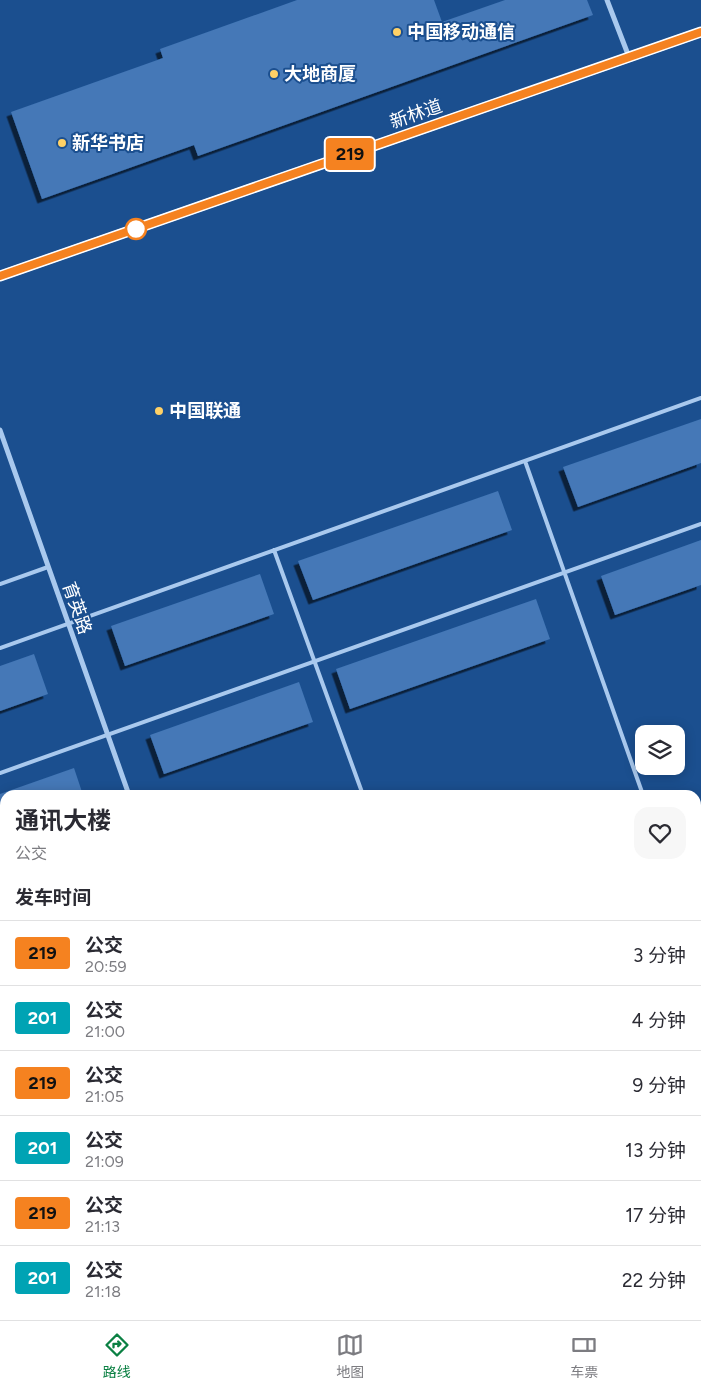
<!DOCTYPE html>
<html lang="zh">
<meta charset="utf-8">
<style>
:root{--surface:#fff;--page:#f7f7f7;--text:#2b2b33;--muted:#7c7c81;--line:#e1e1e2;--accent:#0b8043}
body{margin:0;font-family:Figtree,"Noto Sans SC",sans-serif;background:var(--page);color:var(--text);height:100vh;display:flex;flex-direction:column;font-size:19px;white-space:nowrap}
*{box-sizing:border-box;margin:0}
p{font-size:16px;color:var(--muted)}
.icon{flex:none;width:28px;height:28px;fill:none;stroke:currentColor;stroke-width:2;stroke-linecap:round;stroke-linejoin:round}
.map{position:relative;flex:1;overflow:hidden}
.details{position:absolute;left:0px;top:790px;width:701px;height:530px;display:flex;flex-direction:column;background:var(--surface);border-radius:15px 15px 0 0;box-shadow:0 2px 12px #0003}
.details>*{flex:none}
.badge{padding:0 10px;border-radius:4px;font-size:18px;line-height:32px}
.tools{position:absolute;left:635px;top:725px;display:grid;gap:10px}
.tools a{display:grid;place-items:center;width:50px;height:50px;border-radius:10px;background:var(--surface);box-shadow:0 2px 12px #0003;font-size:25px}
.map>.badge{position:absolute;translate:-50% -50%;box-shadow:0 0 0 2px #fff}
h2{padding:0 15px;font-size:19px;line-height:45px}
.round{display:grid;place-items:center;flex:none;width:52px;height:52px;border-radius:15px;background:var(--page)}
.head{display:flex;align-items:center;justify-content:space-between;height:85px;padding:0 15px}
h1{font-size:24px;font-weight:700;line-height:38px}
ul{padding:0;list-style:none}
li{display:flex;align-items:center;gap:15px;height:65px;padding:0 15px;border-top:1px solid var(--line)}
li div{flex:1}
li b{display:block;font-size:19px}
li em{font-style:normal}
li .badge{min-width:55px;font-weight:700;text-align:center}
.menu{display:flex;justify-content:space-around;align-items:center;height:70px;border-top:1px solid var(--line);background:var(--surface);font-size:14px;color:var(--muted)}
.menu a{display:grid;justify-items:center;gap:2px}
.menu .on{color:var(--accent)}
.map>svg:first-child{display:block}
</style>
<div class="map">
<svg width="701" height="1320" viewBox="0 0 701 1320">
<defs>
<filter id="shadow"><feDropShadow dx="-4.5" dy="4.5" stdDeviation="0" flood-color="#0009"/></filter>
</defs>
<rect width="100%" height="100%" fill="#1b4f8f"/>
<!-- building -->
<path fill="#4478b7" filter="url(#shadow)" d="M297 0H434L442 22 505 0H587L593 15 198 156 194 145 42 199 11 112 163 58 160 49Z
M701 419V463L578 507 563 467Z
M498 491 512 530 313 600 298 561Z
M701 540V585L615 615 601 576Z
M260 574 274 614 125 666 111 626Z
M536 599 550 639 350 709 336 669Z
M34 654 48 694 0 711V666Z
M299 682 313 722 164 774 150 735Z
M74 768 83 795H5V837L0 839V794Z
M5 917V962L0 964V919Z
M696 1022 701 1034V1054L696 1056Z
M5 1044V1089L0 1091V1046Z
M701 1116V1160L696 1162V1118Z
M5 1154V1202L0 1188V1156Z
M701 1219V1264L696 1265V1221Z
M134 1315H261L247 1320H121Z"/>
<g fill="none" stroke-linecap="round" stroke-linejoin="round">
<!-- lane -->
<path stroke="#a9c9ee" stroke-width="4" d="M525 461 643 795
M274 550 363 795
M0 584 48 567
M0 648 701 398
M0 773 701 524
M696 896 701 894
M0 899 5 897
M696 948 701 961
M696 998 701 996
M0 1031 5 1029
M696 1102 701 1101
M0 1145 5 1143
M696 1207 701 1205
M0 1241 5 1255
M27 1315 28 1320
M88 1320 102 1315
M537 1320 552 1315"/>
<!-- street -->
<path stroke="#a9c9ee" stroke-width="5" d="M607 0 629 57
M0 430 129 795
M696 850 701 848
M312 1315 314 1320"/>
<!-- secondary -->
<path stroke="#d6e6fa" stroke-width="10" d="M0 276 701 32"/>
</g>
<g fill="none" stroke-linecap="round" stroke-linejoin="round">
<defs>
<path id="line" d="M0 276 701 32"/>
</defs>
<!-- line casing -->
<use href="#line" stroke="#fff" stroke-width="11"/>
<!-- line -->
<use href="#line" stroke="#f58220" stroke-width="8"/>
</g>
<!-- markers -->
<g fill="#ffd166" stroke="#1b4f8f" stroke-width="2">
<circle cx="397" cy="32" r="5"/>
<circle cx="274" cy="74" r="5"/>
<circle cx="62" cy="143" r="5"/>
<circle cx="159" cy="411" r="5"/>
</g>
<circle fill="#fff" stroke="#f58220" stroke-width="2.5" cx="136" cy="229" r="10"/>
<g text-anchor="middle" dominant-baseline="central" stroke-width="4" stroke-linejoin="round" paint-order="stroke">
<!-- poi labels -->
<g font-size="18" font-weight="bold" fill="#fff" stroke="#1b4f8f" text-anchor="start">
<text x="407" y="32">中国移动通信</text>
<text x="284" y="74">大地商厦</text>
<text x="72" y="143">新华书店</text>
<text x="169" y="411">中国联通</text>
</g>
<!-- street labels -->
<g font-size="18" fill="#fff" stroke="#1b4f8f">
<text transform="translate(416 114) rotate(-19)">新林道</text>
<text transform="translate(77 608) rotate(71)">育英路</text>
</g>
</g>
</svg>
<div class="tools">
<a><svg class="icon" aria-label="layers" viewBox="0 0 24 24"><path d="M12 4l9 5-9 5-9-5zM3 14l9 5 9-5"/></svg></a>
</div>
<b class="badge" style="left:350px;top:154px;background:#f58220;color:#111">219</b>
<section class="details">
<div class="head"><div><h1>通讯大楼</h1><p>公交</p></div><a class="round"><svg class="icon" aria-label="heart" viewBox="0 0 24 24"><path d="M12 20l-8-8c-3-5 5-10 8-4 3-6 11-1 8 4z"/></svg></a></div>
<h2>发车时间</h2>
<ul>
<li><span class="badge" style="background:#f58220;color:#111">219</span><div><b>公交</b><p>20:59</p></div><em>3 分钟</em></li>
<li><span class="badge" style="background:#00a3b4;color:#fff">201</span><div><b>公交</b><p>21:00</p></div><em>4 分钟</em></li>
<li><span class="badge" style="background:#f58220;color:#111">219</span><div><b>公交</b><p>21:05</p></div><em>9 分钟</em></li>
<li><span class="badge" style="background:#00a3b4;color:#fff">201</span><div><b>公交</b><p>21:09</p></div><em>13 分钟</em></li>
<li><span class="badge" style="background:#f58220;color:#111">219</span><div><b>公交</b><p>21:13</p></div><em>17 分钟</em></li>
<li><span class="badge" style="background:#00a3b4;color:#fff">201</span><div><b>公交</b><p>21:18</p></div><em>22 分钟</em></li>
</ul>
</section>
</div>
<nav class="menu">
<a class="on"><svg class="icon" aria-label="directions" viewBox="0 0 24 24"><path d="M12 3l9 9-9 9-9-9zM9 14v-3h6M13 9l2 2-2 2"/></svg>路线</a>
<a><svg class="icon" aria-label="map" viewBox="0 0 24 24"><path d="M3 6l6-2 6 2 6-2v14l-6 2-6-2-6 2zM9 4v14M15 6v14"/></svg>地图</a>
<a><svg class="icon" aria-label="tickets" viewBox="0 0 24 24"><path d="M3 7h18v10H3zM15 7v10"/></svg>车票</a>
</nav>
